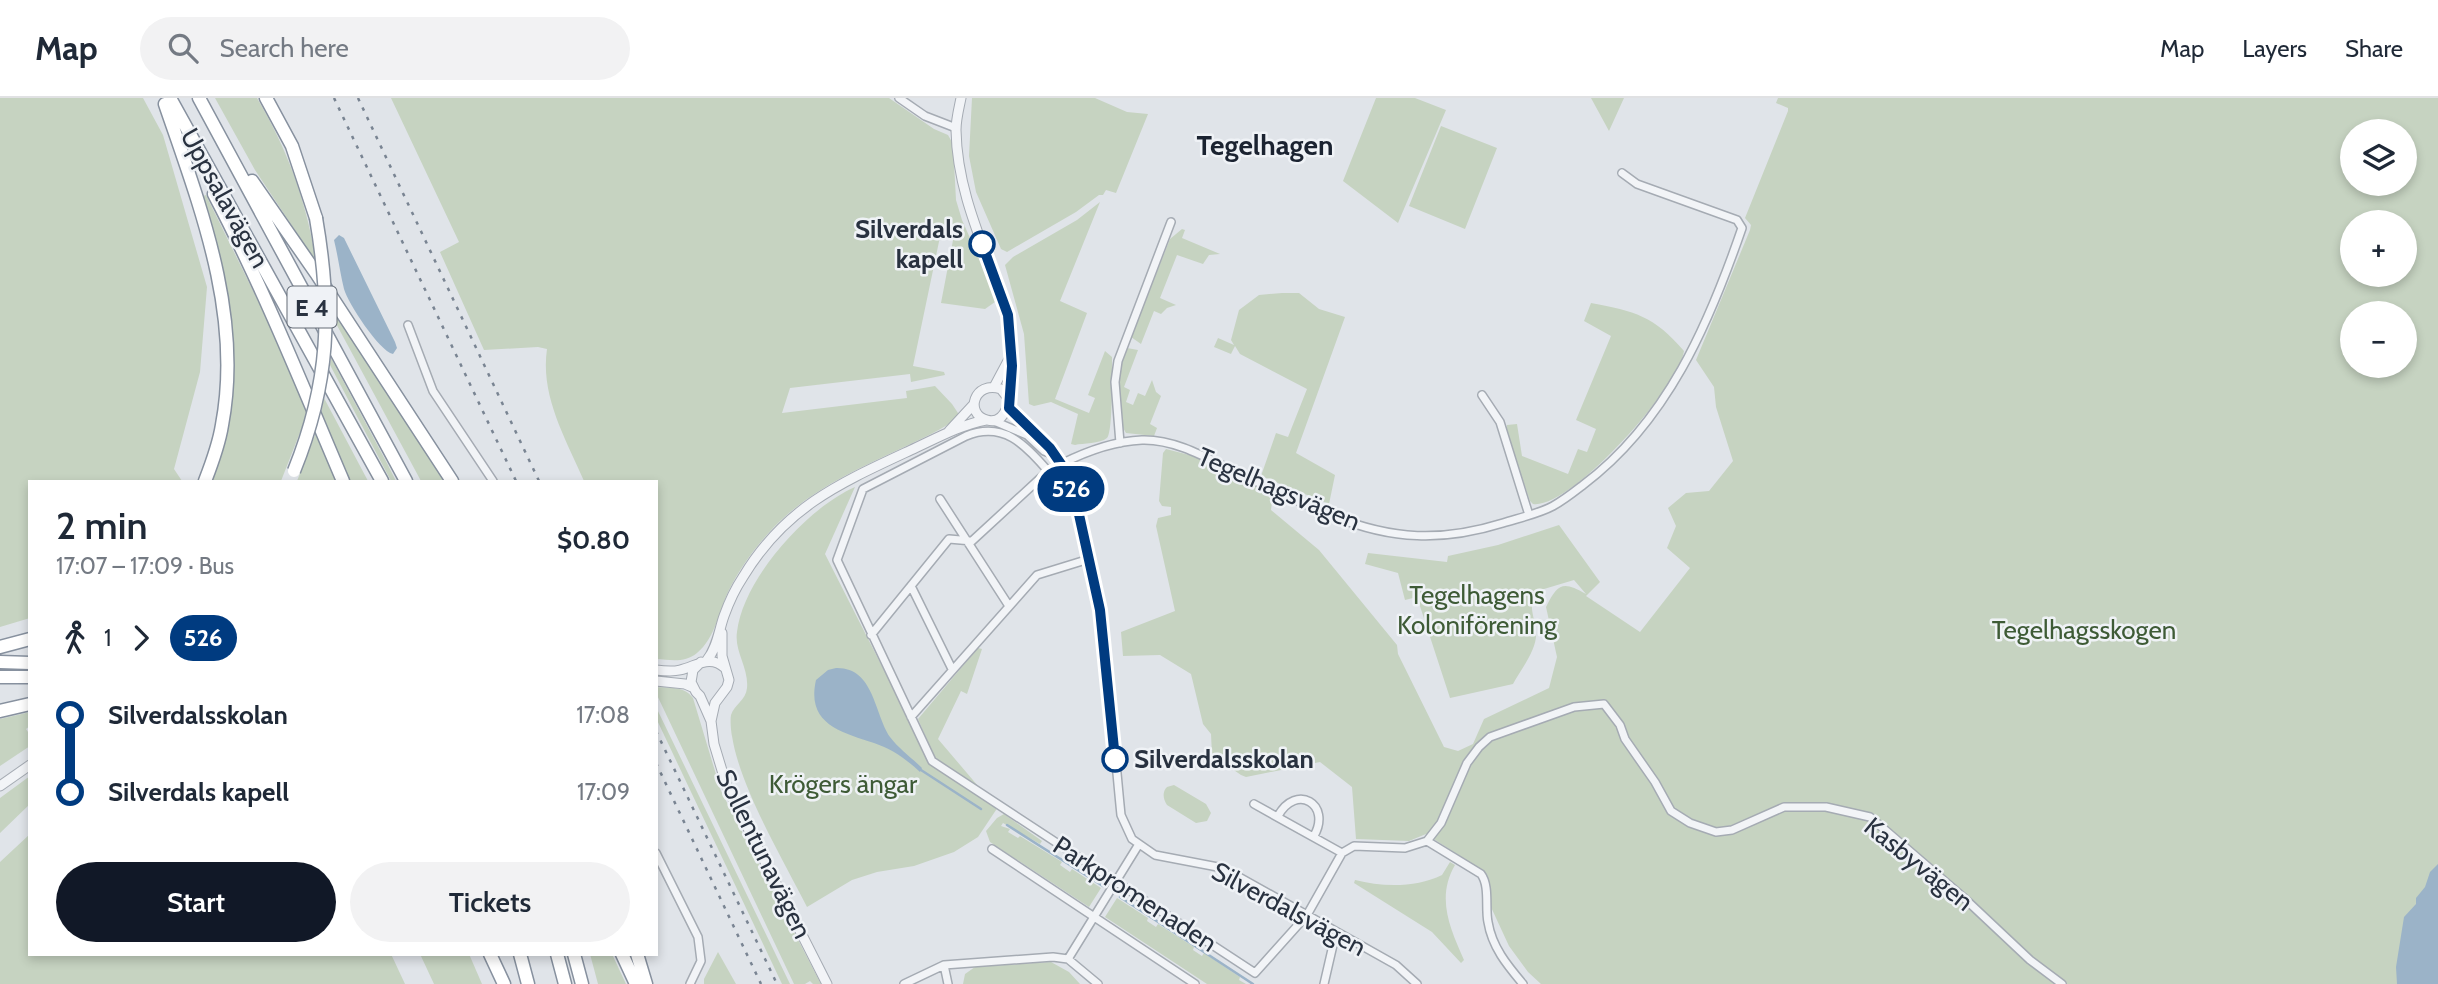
<!DOCTYPE html>
<meta charset="utf-8">
<style>
:root{--surface:#fff;--page:#f2f2f3;--text:#1f2937;--muted:#747a83;--line:#e0e1e3;--accent:#111827}
body{margin:0;font-family:Cabin,sans-serif;background:var(--page);color:var(--text);height:100vh;display:flex;flex-direction:column;font-size:26px;white-space:nowrap}
*{box-sizing:border-box;margin:0}
p{font-size:23px;color:var(--muted)}
.icon{flex:none;width:38px;height:38px;fill:none;stroke:currentColor;stroke-width:2;stroke-linecap:round;stroke-linejoin:round}
.map{position:relative;flex:1;overflow:hidden}
.panel{position:absolute;left:28px;top:382px;width:630px;height:476px;display:flex;flex-direction:column;background:var(--surface);border-radius:0px;box-shadow:0 4px 10px #0003}
.panel>*{flex:none}
.badge{padding:0 14px;border-radius:23px;font-size:24px;line-height:46px}
.tools{position:absolute;left:2340px;top:21px;display:grid;gap:14px}
.tools a{display:grid;place-items:center;width:77px;height:77px;border-radius:50%;background:var(--surface);box-shadow:0 4px 10px #0003;font-size:35px}
.map>.badge{position:absolute;translate:-50% -50%;box-shadow:0 0 0 4px #fff}
.legs{display:flex;align-items:center;gap:10px;height:77px;padding:0 28px;font-size:23px}
.legs p{margin-inline-start:auto}
.headline{display:flex;align-items:center;justify-content:space-between;height:119px;padding:0 28px}
h1{font-size:38px;font-weight:600;line-height:52px}
.button{display:flex;gap:14px;margin-top:auto;padding:14px 28px}
.button a{flex:1;height:80px;border-radius:42px;background:var(--accent);color:#fff;font-size:28px;font-weight:600;line-height:80px;text-align:center}
.button a+a{background:var(--page);color:var(--text)}
ul{padding:0 28px;list-style:none}
li{display:flex;align-items:center;gap:24px;height:77px;font-size:26px}
li i{display:grid;place-items:center;width:10px;height:100%;margin:0 9px;background:currentColor}
li i::after{content:'';width:18px;height:18px;margin:-9px;border:5px solid;border-radius:50%;background:var(--surface)}
li p{margin-inline-start:auto}
li:first-child i{background:linear-gradient(#0000 50%,currentColor 0)}
li:last-child i{background:linear-gradient(currentColor 50%,#0000 0)}
header{display:flex;align-items:center;gap:42px;box-sizing:border-box;height:98px;padding:0 35px;background:var(--surface);border-bottom:2px solid var(--line)}
header strong{font-size:33px}
nav{display:flex;gap:38px;margin-inline-start:auto;font-size:24px}
.search{width:490px;height:63px;background:var(--page);display:flex;align-items:center;gap:18px;box-sizing:border-box;padding:0 24px;border-radius:38px;color:var(--muted);font-size:26px}
.map>svg:first-child{display:block}
</style>
<header>
<strong>Map</strong>
<div class="search"><svg class="icon" aria-label="search" viewBox="0 0 24 24"><circle cx="10" cy="10" r="6"/><path d="M15 15l6 6"/></svg>Search here</div>
<nav><a>Map</a><a>Layers</a><a>Share</a></nav>
</header>
<div class="map">
<svg width="2438" height="886" viewBox="0 0 2438 886">
<rect width="100%" height="100%" fill="#e0e4e9"/>
<!-- green -->
<path fill="#c6d3c1" fill-rule="evenodd" d="M0 0H143L163 37 207 189 200 274 174 371 182 383H30V520L0 529Z
M215 0H257C288 52 307 105 316 164L255 72Z
M391 0H889L934 31 948 37 953 46 956 102 962 122 994 194 995 204 985 211 941 205 954 137 941 134 913 268 944 274 945 277 911 284 910 276 790 290 782 315 907 300 906 293 935 288 952 306 960 318C942 332 921 341 900 351 855 372 809 393 774 429 756 448 740 470 728 494 719 514 715 540 697 555 685 565 671 562 656 561V383H584C566 341 540 298 547 251L538 249 484 252 440 154 459 144Z
M972 0H1095L1127 14 1148 16 1116 95 1106 92 1103 97H1099L1076 114 1007 154 1001 151 976 94 969 58Z
M1376 0H1415L1446 12 1398 125 1343 83Z
M1591 0H1624L1609 33Z
M1778 0H2438V886H1541L1528 874 1509 848 1490 807 1485 774 1426 736 1409 743 1356 741 1352 689 1320 664 1246 679 1241 677 1212 657 1211 636 1203 626 1191 576 1160 557 1123 558 1121 534 1175 513 1156 428 1158 420 1171 417V409L1162 408 1159 403 1163 355 1166 351 1197 359 1273 395 1271 412 1319 452 1397 547 1398 556 1444 649 1458 653 1473 646 1484 621 1549 590 1557 559 1546 509C1558 485 1563 483 1586 496L1574 482 1534 494C1529 511 1534 517 1536 533 1538 551 1521 571 1513 586L1450 600 1417 499 1405 502 1398 475 1365 466 1368 455 1447 464 1448 458 1498 447 1559 427 1600 484 1586 498 1640 534 1690 470 1667 450 1676 428 1668 410 1686 395 1709 393 1733 363 1716 309 1714 289 1696 262 1750 132 1751 127 1745 120 1788 13V10L1776 5ZM2352 33H2404V86H2352ZM2352 124H2404V177H2352ZM2352 215H2404V268H2352Z
M1441 28 1497 50 1465 131 1409 108Z
M206 97 263 213 308 310 301 332 281 383H210L229 315 216 149 203 98Z
M1100 104 1060 203 1087 215 1055 301 1089 315 1095 300 1088 297 1105 253 1112 259C1112 272 1113 335 1107 340 1100 346 1083 345 1075 347L1071 346 1078 316 1051 304 1034 308 1029 306 1024 236 1005 167 1013 159 1077 122Z
M1182 131 1185 132 1182 140 1220 156 1209 157 1203 166 1177 157 1160 200 1176 207 1167 210 1161 216 1154 213 1141 246 1131 239 1170 141Z
M1282 195H1299L1319 211 1345 219 1296 355 1335 377 1329 406 1261 378 1276 335 1288 339 1307 291 1240 256 1235 248 1231 256 1214 249 1218 240 1234 247 1231 242 1239 212 1259 197Z
M1591 205C1635 213 1654 218 1684 253 1679 289 1570 412 1533 406L1530 403 1506 333 1507 327 1517 326 1522 358 1568 376 1578 351 1587 354 1596 331 1576 322 1611 238 1584 223Z
M333 210 446 383H421L333 220Z
M1127 250 1138 252 1124 289 1130 292 1126 304 1133 307 1138 295 1145 298 1152 282 1156 294 1161 298 1150 326 1157 330 1154 338 1126 335 1122 328C1119 309 1115 266 1127 250Z
M331 260 388 367 396 383H391L330 267Z
M324 300 368 383H348L321 316Z
M317 332 337 383H297Z
M855 389 825 456 931 665 998 709 978 739 954 754 914 768 877 774 852 782 807 809C783 761 740 690 732 638 731 633 730 622 731 617 734 607 746 602 747 590 749 570 734 553 737 534 743 481 807 410 855 389Z
M978 550 982 551 967 596 961 593 938 641 978 688 935 660 918 621Z
M656 589C670 590 684 588 693 600L721 693 821 886H813L810 883 805 886H794L656 595Z
M656 609 790 886H782L656 620Z
M30 614V628L26 631 30 637V648L0 668V621Z
M30 678V706L0 735V700Z
M1174 687 1206 706 1211 715 1207 723 1196 725 1167 707C1163 701 1162 694 1167 689Z
M1004 716 1042 743 1040 746 1003 725 1001 728 1010 731 1008 734 1018 740 1020 738 1062 764 1060 767 1070 774 1072 771 1101 790 1089 809 990 744 986 733 997 720Z
M30 736V856H391L405 886H0V764Z
M1450 764 1455 767C1436 800 1450 830 1464 862L1461 865 1432 834 1354 785 1355 782C1382 789 1416 790 1442 777Z
M1117 800 1148 820 1147 823 1156 829 1158 826 1194 849 1193 852 1202 858 1204 855 1240 879 1239 882 1246 886H1207L1105 819Z
M718 854 736 886H704V881Z
M420 856H469L482 886H434Z
M590 856H612L626 886H598Z
M1051 864 1069 874 1080 886H963L965 876 975 869Z"/>
<!-- water -->
<path fill="#9bb3c8" d="M339 137 344 140 395 244 397 250 393 256C379 253 348 205 344 191 340 175 338 158 334 142Z
M836 570C874 569 874 615 890 639 899 651 912 660 922 670L920 674C906 661 892 651 874 645 841 634 806 626 816 582L828 572Z
M2438 766V886H2397L2396 869 2404 819 2416 806V800L2425 789 2430 774Z"/>
<g fill="none" stroke-linecap="round" stroke-linejoin="round">
<!-- stream -->
<path stroke="#9bb3c8" stroke-width="2.5" d="M921 672 981 711
M1007 727 1103 788
M1120 799 1253 886"/>
<defs>
<path id="minor" d="M899 0 925 18 956 30
M408 227 433 293 493 383
M1482 297 1500 324 1529 417
M1009 310C1025 331 1050 344 1062 369 1075 395 1081 423 1087 451 1107 538 1112 628 1121 717L1132 741 1155 757 1223 770 1396 867 1417 886
M994 323 1027 337 1044 353 1052 356
M1120 345 1115 284 1118 263 1171 124
M1061 366C1085 354 1115 343 1142 342 1175 341 1207 360 1236 374 1268 389 1300 405 1333 418 1392 442 1442 444 1503 425 1519 420 1538 416 1553 408 1564 402 1574 394 1583 387 1667 324 1709 226 1742 130L1737 122 1637 86 1622 75
M940 401 1009 508
M911 488 952 571
M871 537 949 441 972 443 1048 373C1025 346 1003 323 966 338L863 391 837 462 932 663 1255 875 1307 817 1342 755 1354 748 1405 750 1427 743 1441 725 1467 665 1479 649 1490 639 1574 609 1604 606 1620 627 1625 641 1655 684 1671 713 1690 725 1716 734 1732 732 1784 709H1826L1870 719 1963 799 2030 862 2062 886
M911 619 1037 477 1089 461
M1254 706 1342 755
M1278 718C1296 685 1332 706 1314 738
M1427 743 1481 776C1490 788 1485 810 1488 824 1492 849 1507 867 1523 886
M992 751 1195 886
M656 755 698 839 701 863 690 886
M1068 861 1139 746
M944 867 948 886
M904 886 944 867 1053 859 1068 861 1098 886
M1324 886 1336 834"/>
<path id="tertiary" d="M961 0C959 10 956 21 956 32 957 94 984 148 1004 206 1011 225 1024 333 987 322 964 316 974 282 1001 291L1008 300
M994 289 1010 259
M949 333 974 306
M707 562C717 550 719 532 724 518 729 504 735 491 743 479 785 409 840 385 911 352 935 341 960 327 986 322
M701 564 693 572 691 584 696 594 700 598 711 623 714 646 727 689 827 886
M656 572C664 573 672 574 680 572 697 568 710 556 725 570
M656 583 685 586 692 589
M711 623 715 605 727 589 729 582 722 558V535
M0 688 30 667"/>
<path id="motorway" d="M170 0 382 383
M199 0 406 383
M266 0 292 48 316 120
M165 6C200 108 243 217 222 327 219 346 212 365 205 383
M252 83 316 175 452 383
M214 96C263 189 302 287 343 383
M0 549 30 541
M0 564 30 565
M0 579H30
M0 613 30 606
M490 856 504 886
M520 856 528 886
M557 856 565 886
M574 856 582 886
M622 856 636 886
M637 856 646 886"/>
</defs>
<!-- minor casing -->
<use href="#minor" stroke="#a5abb3" stroke-width="10"/>
<!-- tertiary casing -->
<use href="#tertiary" stroke="#a5abb3" stroke-width="11"/>
<!-- motorway casing -->
<use href="#motorway" stroke="#87919f" stroke-width="15"/>
<!-- minor -->
<use href="#minor" stroke="#f2f4f7" stroke-width="7"/>
<!-- tertiary -->
<use href="#tertiary" stroke="#f2f4f7" stroke-width="9"/>
<!-- motorway -->
<use href="#motorway" stroke="#fff" stroke-width="12"/>
<!-- rail -->
<path stroke="#798492" stroke-width="2.5" stroke-dasharray="3.5 7" stroke-linecap="butt" d="M334 0 516 383
M358 0 539 383
M656 633 777 886
M656 665 761 886"/>
<defs>
<path id="motorway-bridge" d="M294 373C330 284 332 213 316 120"/>
</defs>
<!-- motorway-bridge casing -->
<use href="#motorway-bridge" stroke="#87919f" stroke-width="15" stroke-linecap="butt"/>
<!-- motorway-bridge -->
<use href="#motorway-bridge" stroke="#fff" stroke-width="12"/>
</g>
<g fill="none" stroke-linecap="round" stroke-linejoin="round">
<defs>
<path id="line-1" d="M982 146 1008 217 1012 268 1009 310 1050 350 1061 366 1078 412 1100 512 1115 661"/>
</defs>
<!-- line-1 casing -->
<use href="#line-1" stroke="#fff" stroke-width="16"/>
<!-- line-1 -->
<use href="#line-1" stroke="#003b80" stroke-width="10"/>
</g>
<!-- markers -->
<g fill="#fff" stroke="#003b80" stroke-width="3.5">
<circle cx="982" cy="146" r="12"/>
<circle cx="1115" cy="661" r="12"/>
</g>
<g text-anchor="middle" dominant-baseline="central" stroke-width="5" stroke-linejoin="round" paint-order="stroke">
<!-- shield labels -->
<rect fill="#eff2f6" stroke="#646c77" stroke-width="2" x="287.5" y="188.5" width="49" height="41" rx="5"/>
<g font-size="24" font-weight="bold" fill="#293240">
<text x="312" y="209">E 4</text>
</g>
<!-- street labels -->
<g font-size="26" fill="#293240" stroke="#eff2f6">
<text transform="translate(225 100) rotate(61)">Uppsalavägen</text>
<text transform="translate(1279 391) rotate(23)">Tegelhagsvägen</text>
<text transform="translate(764 756) rotate(64)">Sollentunavägen</text>
<text transform="translate(1919 766) rotate(39)">Kasbyvägen</text>
<text transform="translate(1135 796) rotate(33)">Parkpromenaden</text>
<text transform="translate(1289 811) rotate(28)">Silverdalsvägen</text>
</g>
<!-- stop labels -->
<g font-size="26" font-weight="bold" fill="#293240" stroke="#eff2f6" text-anchor="end">
<text x="963" y="131">Silverdals<tspan x="963" dy="30">kapell</tspan></text>
<text x="1134" y="661" text-anchor="start">Silverdalsskolan</text>
</g>
<!-- park labels -->
<g font-size="26" fill="#3e5b36" stroke="#eff2f6">
<text x="1477" y="497">Tegelhagens<tspan x="1477" dy="30">Koloniförening</tspan></text>
<text x="2084" y="532">Tegelhagsskogen</text>
<text x="843" y="686">Krögers ängar</text>
</g>
<!-- neighbourhood labels -->
<g font-size="28" font-weight="bold" fill="#1b2331" stroke="#eff2f6">
<text x="1265" y="47">Tegelhagen</text>
</g>
</g>
</svg>
<div class="tools">
<a><svg class="icon" aria-label="layers" viewBox="0 0 24 24"><path d="M12 4l9 5-9 5-9-5zM3 14l9 5 9-5"/></svg></a>
<a>+</a>
<a>−</a>
</div>
<b class="badge" style="left:1071px;top:391px;background:#003b80;color:#fff">526</b>
<section class="panel">
<div class="headline"><div><h1>2 min</h1><p>17:07 – 17:09 · Bus</p></div><b>$0.80</b></div>
<div class="legs"><svg class="icon" aria-label="walk" viewBox="0 0 24 24"><circle cx="13" cy="4" r="2"/><path d="M13 8l-2 6 4 7M11 14l-3 7M7 12l3-4h3l4 4"/></svg>1<svg class="icon" aria-label="forward" viewBox="0 0 24 24"><path d="M9 5l7 7-7 7"/></svg><b class="badge" style="background:#003b80;color:#fff">526</b></div>
<ul>
<li><i style="color:#003b80"></i><b>Silverdalsskolan</b><p>17:08</p></li>
<li><i style="color:#003b80"></i><b>Silverdals kapell</b><p>17:09</p></li>
</ul>
<div class="button"><a>Start</a><a>Tickets</a></div>
</section>
</div>
